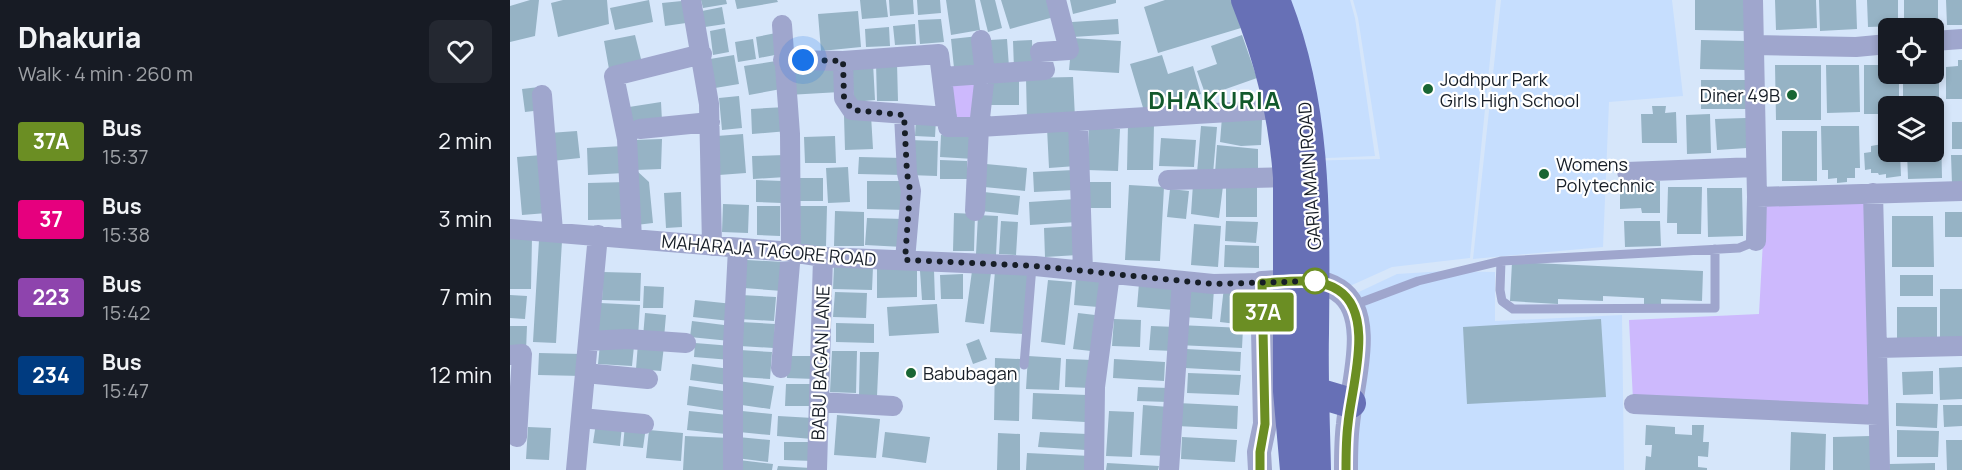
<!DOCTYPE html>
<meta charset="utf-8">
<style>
:root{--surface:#171b24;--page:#242831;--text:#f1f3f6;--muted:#9ea1a6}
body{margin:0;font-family:Manrope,sans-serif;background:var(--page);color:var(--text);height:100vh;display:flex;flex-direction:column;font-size:22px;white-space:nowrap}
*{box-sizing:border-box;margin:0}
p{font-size:20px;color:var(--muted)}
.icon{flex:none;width:33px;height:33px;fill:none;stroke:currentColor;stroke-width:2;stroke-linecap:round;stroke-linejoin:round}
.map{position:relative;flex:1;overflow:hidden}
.panel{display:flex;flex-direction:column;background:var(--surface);width:510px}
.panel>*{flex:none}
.badge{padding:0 12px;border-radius:4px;font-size:21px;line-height:39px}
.controls{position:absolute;left:1368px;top:18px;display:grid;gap:12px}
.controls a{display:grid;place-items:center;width:66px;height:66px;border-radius:9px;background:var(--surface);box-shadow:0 3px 9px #0003;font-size:30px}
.you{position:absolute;width:30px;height:30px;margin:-15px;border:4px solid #fff;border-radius:50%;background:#1a73e8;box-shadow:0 0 0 9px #1a73e833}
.map>.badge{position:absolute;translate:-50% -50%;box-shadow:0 0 0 3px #fff}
.round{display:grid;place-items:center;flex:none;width:63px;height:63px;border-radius:9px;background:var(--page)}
.overview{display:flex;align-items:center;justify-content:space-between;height:102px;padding:0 18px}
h1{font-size:28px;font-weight:800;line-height:45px}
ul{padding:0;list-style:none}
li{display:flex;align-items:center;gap:18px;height:78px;padding:0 18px}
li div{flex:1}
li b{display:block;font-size:22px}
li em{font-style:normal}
li .badge{min-width:66px;font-weight:700;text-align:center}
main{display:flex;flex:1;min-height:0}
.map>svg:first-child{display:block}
</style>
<main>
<section class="panel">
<div class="overview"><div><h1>Dhakuria</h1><p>Walk · 4 min · 260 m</p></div><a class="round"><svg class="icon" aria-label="heart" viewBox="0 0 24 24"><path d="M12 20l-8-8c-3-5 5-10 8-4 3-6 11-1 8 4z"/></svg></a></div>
<ul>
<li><span class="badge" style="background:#6b8e23;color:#fff">37A</span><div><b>Bus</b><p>15:37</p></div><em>2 min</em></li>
<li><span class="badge" style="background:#e6007e;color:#fff">37</span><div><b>Bus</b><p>15:38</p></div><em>3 min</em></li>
<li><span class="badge" style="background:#8e44ad;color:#fff">223</span><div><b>Bus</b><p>15:42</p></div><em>7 min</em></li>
<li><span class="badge" style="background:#003b80;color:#fff">234</span><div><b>Bus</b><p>15:47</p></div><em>12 min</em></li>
</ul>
</section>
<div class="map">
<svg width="1452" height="470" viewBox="0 0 1452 470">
<rect width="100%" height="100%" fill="#d6e6fa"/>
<!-- built -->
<path fill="#c6defe" d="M761 0H840L845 18 865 156 793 159Z
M843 0H986L960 258 882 267 831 290 787 245 791 161 870 159 848 18Z
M991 0H1162L1173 96 1099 102 1093 247 963 259Z
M935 271 985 272V321L1112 315 1114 470H839L842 403 834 299 887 274Z"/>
<!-- green -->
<path fill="#cdb9fd" d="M467 77V124L440 125 434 80Z
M1357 202 1366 412 1123 400 1119 320 1249 314 1255 204Z"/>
<!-- building -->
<path fill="#96b3c5" d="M20 0H29L25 36 0 42V6Z
M53 0H97L99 24 48 37 41 3Z
M139 0 143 22 105 30 100 8Z
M191 0H216L217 4 193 8Z
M225 0H267L268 2 227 9Z
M350 0H376L378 17 352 19Z
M379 0H403L404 14 380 16Z
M407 0H430L431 13 408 15Z
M436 0H465L470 30 441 35Z
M470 0H485L492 28 478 32Z
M491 0H539L544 17 500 29Z
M560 0H606V3L563 14Z
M655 0H722L731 28 648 53 634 7Z
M1185 0H1236L1235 31 1185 30Z
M1265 0H1306L1307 28 1266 30Z
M1309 0H1346L1347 29 1310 31Z
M1357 0H1388V26L1358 27Z
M1394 0H1428V28H1394Z
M1436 0H1452V25H1437Z
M172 1 176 23 155 26 152 3Z
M212 7 215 24 195 27 192 11Z
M348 11 351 47 311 51 308 14Z
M431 19 434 42 410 44 408 20Z
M608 19 609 34 563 37 562 22Z
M405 24 406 44 385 45 383 26Z
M379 27 380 46 356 47 355 29Z
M215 28 219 52 203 55 200 31Z
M266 33 270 54 249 58 246 37Z
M125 35 132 63 99 69 94 41Z
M732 35 747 78 696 96 687 71 707 64 701 46Z
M469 36 472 65 444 68 441 39Z
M562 38 611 41 609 73 559 70Z
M243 39 246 59 228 62 225 42Z
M497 39 499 67 481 68 480 40Z
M522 40 523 68 504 69 503 41Z
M1191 40 1237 41 1236 70 1190 69Z
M224 55 229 84 205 88 200 59Z
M652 55 658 74 683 66 691 94 634 111 620 64Z
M1424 56H1429V112H1424V106H1393V74H1424Z
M1448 60H1452V99H1436V67L1448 66Z
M266 61 271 89 239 95 234 66Z
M328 62 330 92 278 95 277 64Z
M363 63 365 100 344 102 341 64Z
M366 63H387L388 101H367Z
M1265 65H1311V120H1266Z
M1316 65H1349L1350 112 1317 113Z
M1354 65H1378V74H1389V106H1378V114H1354Z
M478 76H509V105H478Z
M563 77 565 118 517 120 516 78Z
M1191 80H1235L1236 109H1191Z
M29 87 32 110 15 112 12 89Z
M229 96 232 128 212 130 209 98Z
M151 102 152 121 121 125 119 107Z
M1142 106H1156L1155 113 1166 112 1167 143H1132L1131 114H1143Z
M276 107 278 131 242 134 241 109Z
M1200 114 1201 153 1177 154 1176 115Z
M361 115 363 149 335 150 334 116Z
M712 117 752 120 751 145 731 146 710 142Z
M406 118 426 119 425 137 405 136Z
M1236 118 1237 148 1207 150 1205 119Z
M1442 122H1452V149H1442Z
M618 124H644L643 170H617Z
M691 126 707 127 703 174 687 173Z
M1311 126H1349L1350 168H1345V178H1337V182L1327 183V178L1318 179V170H1312Z
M565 127 566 166 539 168 537 128Z
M579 128 610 129 608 171 577 170Z
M1424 130H1431L1432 178 1398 179 1397 152H1424Z
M67 131 70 158 42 161 39 133Z
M1272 131H1307V181H1272Z
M233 134 236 173 209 175 207 136Z
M431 135 465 137 464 159 430 157Z
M325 136 326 163H295L294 137Z
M651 138 686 140 684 167 649 166Z
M152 139 151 169 126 170 139 182 143 223 126 225 123 140Z
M400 140 428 141 427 176 399 175Z
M1378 143V152H1390L1391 176 1376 178V174L1369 175 1368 173H1361V169L1355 170 1354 153 1361 152V146Z
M707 145 748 149V172L705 173Z
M113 146 114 173 78 175 77 148Z
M32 155 37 213 12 215 7 157Z
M275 155 276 177 243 179 242 156Z
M1441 155H1452V184H1442Z
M349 157 393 158V175L348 174Z
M430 160 457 161V179H430Z
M476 164 517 168 515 191 474 187Z
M338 167 340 202 318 203 316 168Z
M564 170 565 190 524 192 523 172Z
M289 178H313V201H290Z
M246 180 273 181 272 203 246 202Z
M357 181H398L397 210 357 209Z
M1150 181V213H1132L1131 208 1110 209V182Z
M117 182 118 219 78 220V183Z
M579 182H601V208H579Z
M683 184 713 186 709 218 681 214Z
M619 185 654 187 650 261 615 260Z
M716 186H747V217H716Z
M1158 187H1192L1191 234H1167V223H1157Z
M1197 188H1232L1233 236 1198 237Z
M660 189 679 191 676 219 657 217Z
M171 192 172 227 156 228 154 193Z
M474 192 510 196 508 215 471 211Z
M566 199 567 222 520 225 519 202Z
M213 204 239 205 238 233 212 232Z
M247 206H270V236L247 235Z
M288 206H317L316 246H287Z
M325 211 354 212V246H324Z
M1435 212H1452V237H1435Z
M444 213 465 214 464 251H443Z
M468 215 488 216 486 255 466 254Z
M1382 216H1423L1424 267H1382Z
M357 218 394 219 393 247 355 245Z
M491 221 508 222 506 255 489 254Z
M716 221 748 222 746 243 715 241Z
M1114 221H1150L1151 246 1115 247Z
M684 224 711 226 708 267 681 265Z
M567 226 568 255 535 257 534 228Z
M0 237H22L21 289H0Z
M29 240 52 241 46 343 23 342Z
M715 245 749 246V268L714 267Z
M237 260 274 262 272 291 234 288Z
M1002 262 1193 271 1192 301 1151 299V304H1134V298L1093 296V301L1048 299V304L1000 301Z
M324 266 363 267 362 290 323 289Z
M407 268V297L367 298V269Z
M424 270 425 300H412L410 271Z
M462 271 481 273 474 324 455 322Z
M485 271 518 273 513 334 480 332Z
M93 272 131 273 130 301 92 300Z
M453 274V299H431L430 275Z
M1390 275H1423V296H1390Z
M566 278 590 281 588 307 564 305Z
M538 280 562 282 555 345 531 342Z
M629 283 666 285 664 310 627 307Z
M134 286 154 287 153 308H133Z
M676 287 704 289 702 319 674 317Z
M714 287 738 289 735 325 710 322Z
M1430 289H1452V338H1430Z
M325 292 357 293 356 318 323 317Z
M0 295 17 296 15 319 0 318Z
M231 295 266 297 264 321 229 319Z
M185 300 223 304 220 321 183 317Z
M90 303 130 305 128 337 88 335Z
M427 304 429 333 379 336 377 307Z
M1387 307H1427V338H1387Z
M135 313 156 315 154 338 133 337Z
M568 313 585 315 581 351 563 349Z
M604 319 631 320 630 347 602 346Z
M1091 319 1096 397 957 404 953 327Z
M182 321 222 326 220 341 180 337Z
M231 322 265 324 264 348 230 346Z
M326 323 364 324V343L326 342Z
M669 325 733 328 732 348 668 345Z
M0 326H17L16 351H0Z
M641 326 666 327 664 351 639 350Z
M469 339 477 359 463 364 456 344Z
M128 343 154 346 151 371 126 369Z
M185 343 222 346 221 360 184 357Z
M90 344 124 346 122 366 88 364Z
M676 349 731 352 730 371 675 368Z
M230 350 262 352 260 379 229 377Z
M322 351H347L346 393 320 392Z
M350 352H369L367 396H349Z
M29 353 72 354V376L28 375Z
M277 356H305V379L277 378Z
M518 356 551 358 549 390 516 389Z
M485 358 510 359 509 421 484 420Z
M556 359 582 360 581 388 555 387Z
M604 359 655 362 654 381 603 378Z
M182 364 220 369 218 385 180 380Z
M1452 367V399L1430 400 1429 368Z
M1423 371V394L1393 395 1392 372Z
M678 373 731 375 729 395 677 393Z
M228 381 264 386 260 409 225 404Z
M276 384H304V406H275Z
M179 386 220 392 217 411 177 405Z
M628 387 659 388 658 402 627 401Z
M523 393 577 395 575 422 522 419Z
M668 403 728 406 727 429 667 426Z
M1386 403 1428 404 1427 428 1386 426Z
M633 405 659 407 657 456 630 455Z
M1433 405H1452V426L1434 427Z
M179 411 218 415 216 434 177 430Z
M232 411 262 414 260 435 229 432Z
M599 411 624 412 622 457 596 456Z
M327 415 370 419 366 458 324 455Z
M268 416 303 418 302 439 267 436Z
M86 423 112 426 110 446 83 443Z
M115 425 136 427 133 448 113 446Z
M1136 425 1165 427V434L1182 435V425H1194L1193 442H1199L1198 457 1188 456V467L1197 468V470H1135L1136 456 1141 457 1142 445H1135Z
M18 427 41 428 39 460 16 459Z
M139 430 173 433 171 461 136 458Z
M1387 430 1429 431 1428 457H1387Z
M375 432 420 437 416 463 372 457Z
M530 432 577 434 576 450 528 447Z
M1281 432 1316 434 1315 470H1280Z
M488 433 510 434V470H487Z
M175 436 220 438 218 470H173Z
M1360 436 1361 470H1323V437Z
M228 437 260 440 258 462 226 458Z
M672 437 727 440 725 462 671 459Z
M1436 440H1452V470H1437Z
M274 442H304L303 461 274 460Z
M517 453 580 456 579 470H516Z
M229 460 263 464 262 470H228Z
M597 463 649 466 648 470H596Z
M1425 463V470H1380L1379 464Z
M268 466 301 468V470H267Z"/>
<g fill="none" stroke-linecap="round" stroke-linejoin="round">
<!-- service -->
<path stroke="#9fa6cd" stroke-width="9" d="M991 261 990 290 992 301 1003 309 1205 308V249
M844 305 908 281 991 261 1229 248 1246 241
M514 365 522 266"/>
<!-- minor -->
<path stroke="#9fa6cd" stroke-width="20" d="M181 0 199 104 202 246
M1243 0 1247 197 1246 241
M1424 41 1452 39
M1244 45 1346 47 1378 44
M273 60 333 61 429 54 438 127H469L771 109
M333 61 334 98 342 110 437 117
M432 77 535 70 530 52 559 50 546 0
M32 95 43 231
M394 115 397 173 401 191 395 260
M568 121 573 271
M130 129 200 122
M1117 172 1246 167
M658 180 778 177
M1363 193 1370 470
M1247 197 1452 191
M465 211 469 127 475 74 471 40
M0 229 281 252 313 257 525 266 703 284 752 283
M122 239 117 139 104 76 192 54
M78 341 117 339 176 343
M1367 348 1452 346
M0 355 12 354 7 437
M271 368 281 252 280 134 272 25
M75 373 138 379
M309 402 383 406
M1124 404 1368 415
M71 418 134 424
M66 470 88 235
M223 470V344L228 249
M307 470 313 257
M584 470 585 387 600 274
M659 470 672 281"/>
<!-- tertiary -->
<path stroke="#9fa6cd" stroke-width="24" d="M750 470 749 452 755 424 752 283C777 282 807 276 828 290 866 314 841 388 838 424 836 439 836 455 836 470"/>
<!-- primary -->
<path stroke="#6770b6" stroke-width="30" d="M736 0C760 60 773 113 778 177V391L785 470
M765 0C808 106 805 221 804 333 803 379 805 424 806 470
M804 392 841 403"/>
</g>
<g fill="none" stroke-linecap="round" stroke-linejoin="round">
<defs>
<path id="line" d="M750 470V452L755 424 752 283C777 282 807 276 828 290 866 314 841 388 838 424 836 439 836 455 836 470"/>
</defs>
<!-- line casing -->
<use href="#line" stroke="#fff" stroke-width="14"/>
<!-- line -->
<use href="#line" stroke="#6b8e23" stroke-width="9"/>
<!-- walk -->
<path stroke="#171e27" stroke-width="6" stroke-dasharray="0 10.8" d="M293 60 333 61 334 98 342 110 394 115 397 173 400 190 395 260 525 266 703 284 805 281"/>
</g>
<!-- markers -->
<g fill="#196634" stroke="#fff" stroke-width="2">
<circle cx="918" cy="89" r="6"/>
<circle cx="1282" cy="95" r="6"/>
<circle cx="1034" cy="174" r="6"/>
<circle cx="401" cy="373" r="6"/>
</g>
<circle fill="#fff" stroke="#6b8e23" stroke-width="3" cx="805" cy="281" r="12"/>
<g text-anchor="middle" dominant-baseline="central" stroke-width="4.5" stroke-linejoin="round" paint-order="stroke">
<!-- poi labels -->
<g font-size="18" fill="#171e27" stroke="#fff" text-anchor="start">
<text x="930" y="79">Jodhpur Park<tspan x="930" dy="21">Girls High School</tspan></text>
<text x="1270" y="95" text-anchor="end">Diner 49B</text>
<text x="1046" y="164">Womens<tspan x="1046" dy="21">Polytechnic</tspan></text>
<text x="413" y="373">Babubagan</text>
</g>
<!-- street labels -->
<g font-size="18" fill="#171e27" stroke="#fff">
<text transform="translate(799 176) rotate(-94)">GARIA MAIN ROAD</text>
<text transform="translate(259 250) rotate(5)">MAHARAJA TAGORE ROAD</text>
<text transform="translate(310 363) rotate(-88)">BABU BAGAN LANE</text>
</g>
<!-- district labels -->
<g font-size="24" font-weight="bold" letter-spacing="1.5" fill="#12592c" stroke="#fff">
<text x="705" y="99">DHAKURIA</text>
</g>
</g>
</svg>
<div class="controls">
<a><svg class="icon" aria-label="locate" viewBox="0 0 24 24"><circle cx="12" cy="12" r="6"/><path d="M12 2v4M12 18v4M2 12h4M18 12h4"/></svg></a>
<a><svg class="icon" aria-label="layers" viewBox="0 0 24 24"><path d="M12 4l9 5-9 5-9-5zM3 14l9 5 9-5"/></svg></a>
</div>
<div class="you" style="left:293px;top:60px"></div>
<b class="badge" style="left:753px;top:312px;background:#6b8e23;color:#fff">37A</b>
</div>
</main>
